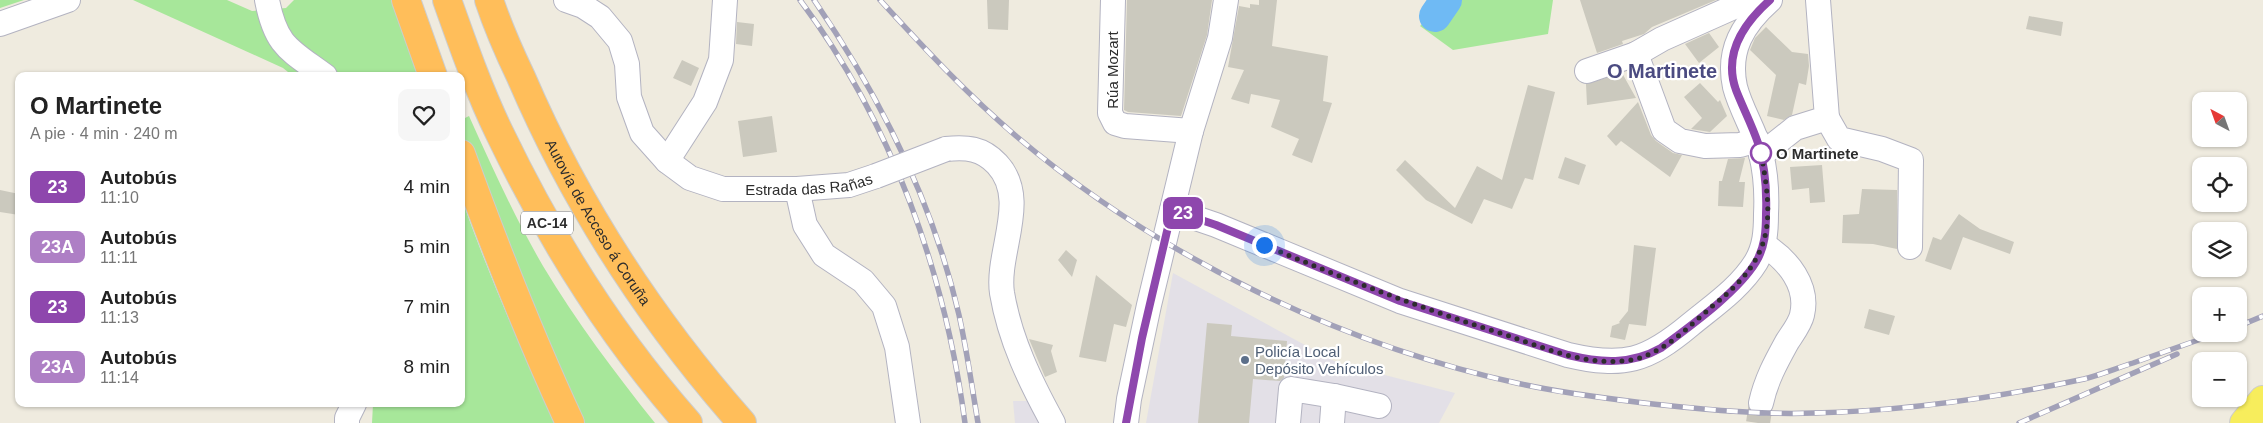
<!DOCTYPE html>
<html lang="es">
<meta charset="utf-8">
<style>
:root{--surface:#fff;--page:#f6f6f6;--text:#222;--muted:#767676}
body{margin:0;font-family:Arial,sans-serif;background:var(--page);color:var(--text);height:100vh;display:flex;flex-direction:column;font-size:19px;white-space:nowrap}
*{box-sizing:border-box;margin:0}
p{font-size:16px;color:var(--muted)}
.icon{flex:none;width:28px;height:28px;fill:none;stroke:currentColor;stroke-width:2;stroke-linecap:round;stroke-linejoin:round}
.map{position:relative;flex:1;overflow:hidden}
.panel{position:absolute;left:15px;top:72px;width:450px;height:335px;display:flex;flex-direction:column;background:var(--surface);border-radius:10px;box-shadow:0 1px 4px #0004}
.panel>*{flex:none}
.badge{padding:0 10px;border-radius:8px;font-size:18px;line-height:32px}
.needle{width:32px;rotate:319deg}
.fabs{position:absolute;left:2192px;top:92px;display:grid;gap:10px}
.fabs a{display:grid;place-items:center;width:55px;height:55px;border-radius:10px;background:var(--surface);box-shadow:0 1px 4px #0004;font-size:25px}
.you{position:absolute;width:25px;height:25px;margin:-12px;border:4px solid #fff;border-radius:50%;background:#1a73e8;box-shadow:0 0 0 8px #1a73e833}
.map>.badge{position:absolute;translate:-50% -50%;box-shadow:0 0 0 2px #fff}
.round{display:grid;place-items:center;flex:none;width:52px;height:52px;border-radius:10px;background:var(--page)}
.headline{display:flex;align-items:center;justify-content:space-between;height:85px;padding:0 15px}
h1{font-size:24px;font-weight:600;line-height:38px}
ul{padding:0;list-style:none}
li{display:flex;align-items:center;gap:15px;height:60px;padding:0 15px}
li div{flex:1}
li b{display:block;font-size:19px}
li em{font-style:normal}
li .badge{min-width:55px;font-weight:700;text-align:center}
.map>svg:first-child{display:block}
</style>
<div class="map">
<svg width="2263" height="423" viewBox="0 0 2263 423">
<rect width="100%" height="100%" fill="#efebdf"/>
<!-- industrial -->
<path fill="#e3e0e7" d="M1173 273 1338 363 1455 393 1439 423H1146Z
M1013 401H1030L1043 423H1015Z"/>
<!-- green -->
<path fill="#a7e79a" d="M0 0H24L0 8Z
M133 0H227L252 11 286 8 294 0H394L419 76H293L283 68Z
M1448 0H1553L1548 34 1453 50 1420 26Z
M469 116C492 167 515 218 543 266 576 321 615 373 655 423H582L505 253 461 131V120Z
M461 197C488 274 521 349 556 423H372L373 404H461Z"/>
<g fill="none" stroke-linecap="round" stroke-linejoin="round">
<!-- river -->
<path stroke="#6fbaf4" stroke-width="32" d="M1435 16 1446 0"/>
</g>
<!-- building -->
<path fill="#cbc9be" d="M987 0H1009L1008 30 988 29Z
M1127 0H1212L1207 35 1181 116 1128 112 1124 110Z
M1259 0H1277L1272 46 1328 56 1323 101 1332 103 1312 163 1292 155 1299 139 1271 127 1280 100 1251 94 1249 104 1231 99 1244 70 1228 67 1239 6 1250 8V4L1259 5Z
M1580 0H1716L1652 27 1644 34 1622 41 1623 44 1597 53Z
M2029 16 2063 22 2061 36 2026 29Z
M737 22 754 24 752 46 736 44Z
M1766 27 1792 52 1808 54 1809 66 1806 85 1799 83 1792 115 1784 120 1767 116 1776 75 1750 50 1755 38Z
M1709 33 1719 47 1699 63 1685 44Z
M682 60 699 68 691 86 673 78Z
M1622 73 1636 98 1587 105 1586 84Z
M1700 83 1718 102 1720 100 1727 116 1710 132 1691 129 1702 118 1684 97Z
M1528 85 1555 92 1533 180 1525 178 1512 209 1484 199 1472 224 1426 200 1396 170 1405 160 1455 208 1477 166 1502 180Z
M1638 102 1651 135 1656 141 1673 153 1682 155 1670 177 1621 141 1616 146 1607 136Z
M772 116 777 152 743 157 738 121Z
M1565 157 1586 165 1579 185 1558 178Z
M1745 158 1739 182H1745L1743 207 1718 206 1719 181H1722L1728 159Z
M1822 165 1825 202 1810 203 1809 188 1792 190 1790 167Z
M1862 189 1897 190V249L1873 244 1842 243 1843 215 1859 214Z
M0 190 19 194V215L0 212Z
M1959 214 1980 229 2014 242 2010 254 1963 237 1951 270 1925 261 1933 237 1941 240Z
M1634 245 1656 248 1646 326 1629 324 1625 340 1610 337 1612 326 1620 323 1619 322 1628 311Z
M1066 250 1077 260 1072 277 1058 260Z
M1096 275 1132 305 1126 327 1114 324 1106 362 1079 357Z
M1869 309 1895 316 1889 335 1864 328Z
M1207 323 1232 325 1231 336 1287 341 1284 378 1280 381 1253 379 1249 423H1198Z
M1029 339 1053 345 1051 351 1057 372 1045 377Z"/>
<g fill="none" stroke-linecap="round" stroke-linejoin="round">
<!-- minor-tunnel -->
<path stroke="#c8c5bb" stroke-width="24" stroke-dasharray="24 12" stroke-linecap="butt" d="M1758 423 1761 403"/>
<defs>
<g id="minor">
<path d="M267 0C276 47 290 50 325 76"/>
<path id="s1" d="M566 0 583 6 600 17 620 41 627 64 629 97 642 133 667 161 690 178 723 189H797L849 185 876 176"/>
<path d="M1113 0 1110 113 1115 123 1125 126 1191 131"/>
<path d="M0 24 68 0"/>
<path d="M1636 54 1664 130 1680 141 1705 146 1740 145 1757 140"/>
<path d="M1587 71 1636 54 1662 39 1745 2 1766 3"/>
<path d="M1827 118 1839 139 1882 149 1911 160 1910 247"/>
<path d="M946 149C967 147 982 148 997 164 1030 199 996 252 1002 293 1010 340 1030 381 1053 423"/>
<path d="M1761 155 1795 128 1827 118 1818 0"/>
<path d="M667 161 705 102 721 60 725 0"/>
<path d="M797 189 805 225 824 255 863 281 884 306 897 347 908 423"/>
<path d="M1172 210 1216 225 1400 301 1568 355C1624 368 1647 361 1690 325 1713 306 1740 288 1756 262 1765 247 1766 231 1766 214 1767 194 1766 174 1761 154 1755 131 1741 110 1735 87 1727 50 1743 24 1770 0"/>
<path d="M1334 396 1379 406"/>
<path d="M1761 403C1766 380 1776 362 1787 342 1792 334 1800 324 1802 315 1809 286 1788 260 1764 245"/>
<path d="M347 423V418L354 404"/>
<path d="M1126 423 1129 399 1149 305 1191 131 1220 38 1226 0"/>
<path d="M1288 423 1291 389 1334 396 1332 423"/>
</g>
<path id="major" d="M2244 423 2263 400"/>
<g id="highway">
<path d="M406 0 433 76"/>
<path d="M447 0C463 45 479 91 500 134 550 238 612 337 688 423"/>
<path id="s2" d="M489 0C498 27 509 52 521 77 575 203 652 321 742 423"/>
<path d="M461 154C494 245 529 335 570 423"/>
</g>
</defs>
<!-- minor casing -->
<use href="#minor" stroke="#b3b3c1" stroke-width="26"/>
<!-- major casing -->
<use href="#major" stroke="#cdcdcd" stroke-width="30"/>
<!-- highway casing -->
<use href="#highway" stroke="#cdcdcd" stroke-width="30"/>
<!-- minor -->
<use href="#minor" stroke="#fff" stroke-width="24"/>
<!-- major -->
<use href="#major" stroke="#f7ed5c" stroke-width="28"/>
<!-- highway -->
<use href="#highway" stroke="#ffbe5a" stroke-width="28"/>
<defs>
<path id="rail" d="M800 0C892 123 945 272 965 423
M814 0C879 95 933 202 959 315 967 351 972 387 978 423
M880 0C923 47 967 94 1016 136 1157 255 1340 345 1521 384 1562 393 1603 398 1644 403 1700 409 1758 415 1814 413 1905 411 1995 398 2084 379 2100 375 2117 368 2133 363 2161 353 2189 343 2216 334
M2239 326 2263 316
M2019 423 2177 354"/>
</defs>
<!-- rail casing -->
<use href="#rail" stroke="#a2a1b8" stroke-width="5.5"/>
<!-- rail -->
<use href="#rail" stroke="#fff" stroke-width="4" stroke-dasharray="11" stroke-linecap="butt"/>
<defs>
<path id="minor-bridge" d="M876 176 946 149"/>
</defs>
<!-- minor-bridge casing -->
<use href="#minor-bridge" stroke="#b3b3c1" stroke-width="26" stroke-linecap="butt"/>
<!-- minor-bridge -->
<use href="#minor-bridge" stroke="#fff" stroke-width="24"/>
</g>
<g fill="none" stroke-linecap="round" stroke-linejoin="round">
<defs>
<path id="line" d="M1126 423 1142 338 1172 210 1216 225 1400 301 1568 355C1601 363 1631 365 1661 348 1690 326 1737 293 1756 262 1765 247 1766 231 1766 214 1767 190 1765 166 1758 143 1752 125 1743 108 1736 90 1723 54 1744 23 1770 0"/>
</defs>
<!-- line casing -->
<use href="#line" stroke="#fff" stroke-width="11"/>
<!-- line -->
<use href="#line" stroke="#8e47ad" stroke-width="8"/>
<!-- walk -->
<path stroke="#2d2d2d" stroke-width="5" stroke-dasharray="0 9" d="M1264 245C1344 279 1423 309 1506 335 1545 348 1588 367 1631 360 1664 354 1690 325 1715 304 1773 257 1774 224 1761 153"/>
</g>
<!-- markers -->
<circle fill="#fff" stroke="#8e47ad" stroke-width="2.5" cx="1761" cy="153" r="10"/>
<circle fill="#5c6f8a" stroke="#fff" stroke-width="2" cx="1245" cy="360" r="5"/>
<g text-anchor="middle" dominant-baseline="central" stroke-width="4.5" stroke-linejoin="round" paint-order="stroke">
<!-- shield labels -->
<rect fill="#fff" stroke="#6c6c6c" stroke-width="1" x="521" y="211.5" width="52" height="23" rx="4"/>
<g font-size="14" font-weight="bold" fill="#2d2d2d">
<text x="547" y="223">AC-14</text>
</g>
<!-- street labels -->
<g font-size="15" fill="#2d2d2d" stroke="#fff">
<text transform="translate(1112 70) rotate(-90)">Rúa Mozart</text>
<text stroke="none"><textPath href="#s1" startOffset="352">Estrada das Rañas</textPath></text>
<text stroke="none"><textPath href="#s2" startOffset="248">Autovía de Acceso á Coruña</textPath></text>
</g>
<!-- stop labels -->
<g font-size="15" font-weight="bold" fill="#2d2d2d" stroke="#fff" text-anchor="start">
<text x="1776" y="153">O Martinete</text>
</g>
<!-- service labels -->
<g font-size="15" fill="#4e5e75" stroke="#fff" text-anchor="start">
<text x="1255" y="351">Policía Local<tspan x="1255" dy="17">Depósito Vehículos</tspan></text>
</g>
<!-- district labels -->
<g font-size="20" font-weight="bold" fill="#4b4b81" stroke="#fff">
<text x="1662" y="71">O Martinete</text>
</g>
</g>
</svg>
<div class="fabs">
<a><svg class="needle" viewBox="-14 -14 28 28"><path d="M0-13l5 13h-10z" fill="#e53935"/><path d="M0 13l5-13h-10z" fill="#767676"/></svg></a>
<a><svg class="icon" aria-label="locate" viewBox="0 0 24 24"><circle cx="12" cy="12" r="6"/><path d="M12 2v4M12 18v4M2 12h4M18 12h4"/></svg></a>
<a><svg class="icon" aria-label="layers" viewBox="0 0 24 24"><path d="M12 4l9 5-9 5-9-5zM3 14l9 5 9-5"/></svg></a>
<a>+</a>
<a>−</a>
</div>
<div class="you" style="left:1264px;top:245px"></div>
<b class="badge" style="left:1183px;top:213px;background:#8e47ad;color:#fff">23</b>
<section class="panel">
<div class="headline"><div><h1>O Martinete</h1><p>A pie · 4 min · 240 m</p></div><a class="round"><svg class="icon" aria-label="heart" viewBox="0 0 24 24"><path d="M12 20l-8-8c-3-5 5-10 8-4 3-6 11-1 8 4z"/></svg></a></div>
<ul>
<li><span class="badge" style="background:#8e47ad;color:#fff">23</span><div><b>Autobús</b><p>11:10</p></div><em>4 min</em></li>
<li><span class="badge" style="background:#ae7fc5;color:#fff">23A</span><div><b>Autobús</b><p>11:11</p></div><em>5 min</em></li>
<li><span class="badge" style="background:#8e47ad;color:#fff">23</span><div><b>Autobús</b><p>11:13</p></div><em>7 min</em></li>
<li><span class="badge" style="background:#ae7fc5;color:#fff">23A</span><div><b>Autobús</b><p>11:14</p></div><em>8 min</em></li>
</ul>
</section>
</div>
